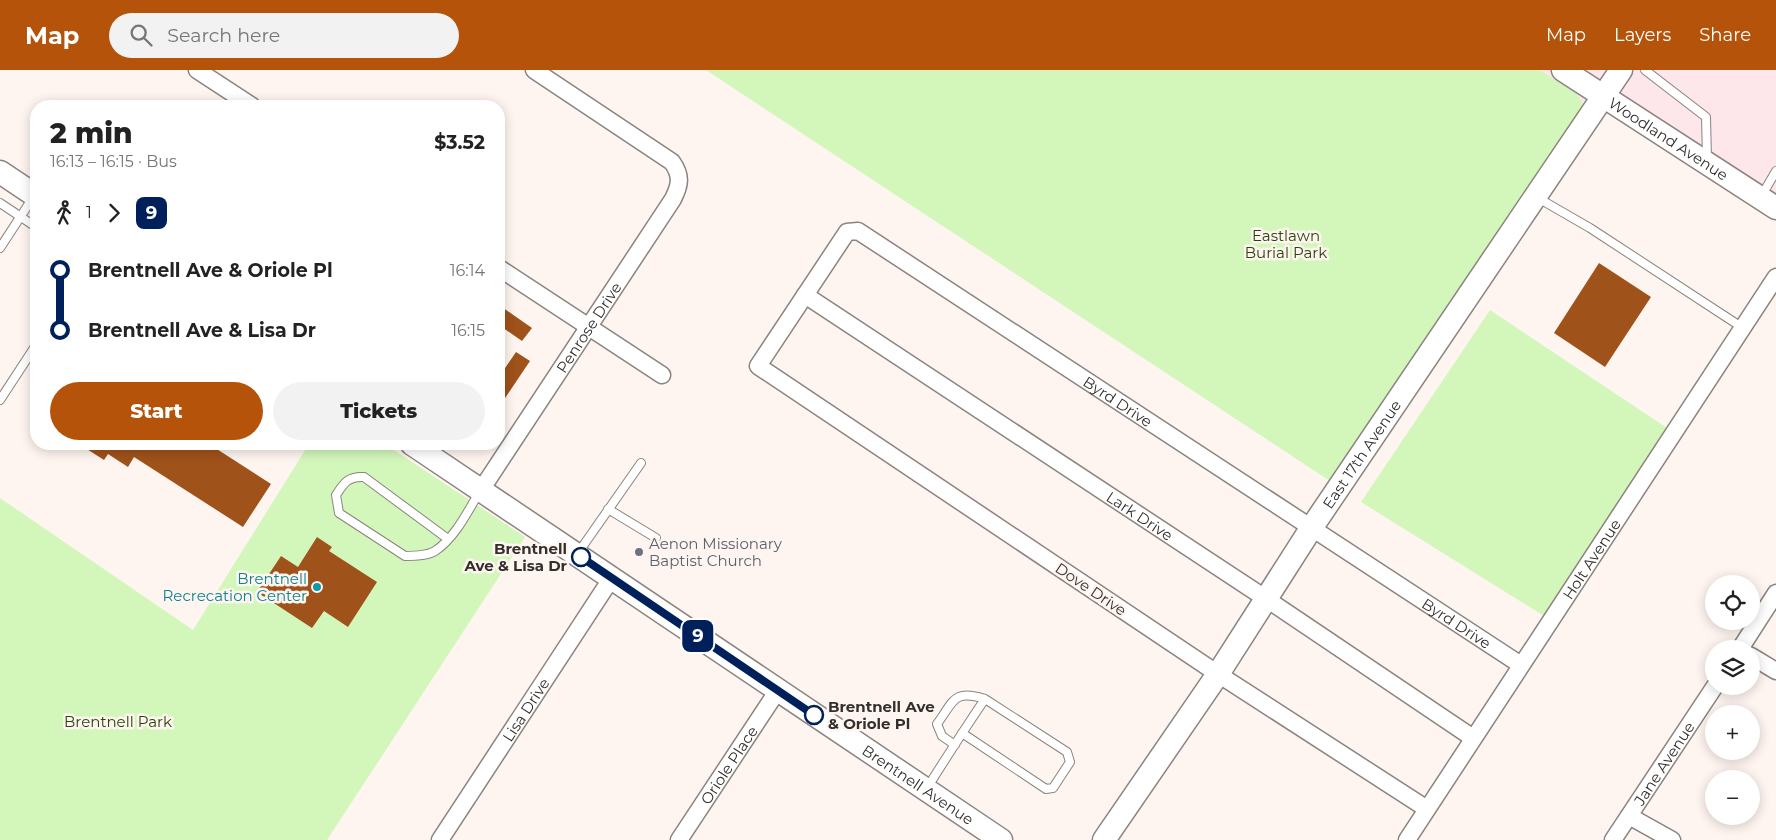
<!DOCTYPE html>
<meta charset="utf-8">
<style>
:root{--surface:#fff;--page:#f2f2f2;--text:#222;--muted:#767676;--accent:#b45309}
body{margin:0;font-family:Montserrat,sans-serif;background:var(--page);color:var(--text);height:100vh;display:flex;flex-direction:column;font-size:19px;white-space:nowrap}
*{box-sizing:border-box;margin:0}
p{font-size:16px;color:var(--muted)}
.icon{flex:none;width:28px;height:28px;fill:none;stroke:currentColor;stroke-width:2;stroke-linecap:round;stroke-linejoin:round}
.map{position:relative;flex:1;overflow:hidden}
.details{position:absolute;left:30px;top:30px;width:475px;height:350px;display:flex;flex-direction:column;background:var(--surface);border-radius:20px;box-shadow:0 2px 12px #0003}
.details>*{flex:none}
.badge{padding:0 10px;border-radius:8px;font-size:18px;line-height:32px}
.buttons{position:absolute;left:1705px;top:505px;display:grid;gap:10px}
.buttons a{display:grid;place-items:center;width:55px;height:55px;border-radius:50%;background:var(--surface);box-shadow:0 2px 12px #0003;font-size:25px}
.map>.badge{position:absolute;translate:-50% -50%;box-shadow:0 0 0 2px #fff}
.legs{display:flex;align-items:center;gap:8px;height:55px;padding:0 20px;font-size:16px}
.legs p{margin-inline-start:auto}
.headline{display:flex;align-items:center;justify-content:space-between;height:85px;padding:0 20px}
h1{font-size:28px;font-weight:800;line-height:38px}
.button{display:flex;gap:10px;margin-top:auto;padding:10px 20px}
.button a{flex:1;height:58px;border-radius:30px;background:var(--accent);color:#fff;font-size:20px;font-weight:800;line-height:58px;text-align:center}
.button a+a{background:var(--page);color:var(--text)}
ul{padding:0 20px;list-style:none}
li{display:flex;align-items:center;gap:18px;height:60px;font-size:19px}
li i{display:grid;place-items:center;width:8px;height:100%;margin:0 6px;background:currentColor}
li i::after{content:'';width:12px;height:12px;margin:-6px;border:4px solid;border-radius:50%;background:var(--surface)}
li p{margin-inline-start:auto}
li:first-child i{background:linear-gradient(#0000 50%,currentColor 0)}
li:last-child i{background:linear-gradient(currentColor 50%,#0000 0)}
header{display:flex;align-items:center;gap:30px;box-sizing:border-box;height:70px;padding:0 25px;background:var(--accent);color:#fff}
header strong{font-size:24px}
nav{display:flex;gap:28px;margin-inline-start:auto;font-size:18px}
.search{width:350px;height:45px;background:var(--page);display:flex;align-items:center;gap:12px;box-sizing:border-box;padding:0 18px;border-radius:28px;color:var(--muted);font-size:19px}
.map>svg:first-child{display:block}
</style>
<header>
<strong>Map</strong>
<div class="search"><svg class="icon" aria-label="search" viewBox="0 0 24 24"><circle cx="10" cy="10" r="6"/><path d="M15 15l6 6"/></svg>Search here</div>
<nav><a>Map</a><a>Layers</a><a>Share</a></nav>
</header>
<div class="map">
<svg width="1776" height="770" viewBox="0 0 1776 770">
<rect width="100%" height="100%" fill="#fef5f0"/>
<!-- industrial -->
<path fill="#fde7ea" d="M1540 0H1776V139L1606 27 1583 34 1577 24Z"/>
<!-- green -->
<path fill="#d3f6bb" d="M706 0H1540L1577 24 1583 34 1577 53 1333 413Z
M1490 240 1667 358 1544 546 1361 432Z
M309 374H385L525 467 327 770H0V428L193 560Z"/>
<!-- building -->
<path fill="#9f521a" d="M1599 193 1651 227 1605 297 1554 263Z
M499 235 532 258 522 271 499 255Z
M516 282 530 291 499 337V307Z
M79 374H209L271 414 243 457 134 387 128 397 108 384 104 390Z
M317 467 332 477 329 481 377 512 348 557 324 541 312 558 257 522 281 486 298 497Z"/>
<g fill="none" stroke-linecap="round" stroke-linejoin="round">
<defs>
<path id="lane" d="M1645 0 1706 47 1707 89
M1762 125 1776 101
M1538 128 1590 158 1743 258
M0 133 36 157
M0 178 34 126
M0 330 36 275
M608 439 656 468
M448 469 364 407C348 406 344 413 336 425L339 443 405 486C414 486 427 486 435 481 455 468 468 441 480 421
M578 483 641 393
M955 675 942 666 937 654C954 631 953 619 985 629
M927 718C946 688 965 658 985 629L1067 682 1070 692 1053 718 1046 719 962 663"/>
<g id="street">
<path d="M197 0 252 36"/>
<path d="M499 198 662 305"/>
<path id="s1" d="M805 225 1265 528 1473 668"/>
<path id="s2" d="M481 420 673 129C680 115 682 106 672 92L534 0"/>
<path d="M1740 579 1776 523"/>
<path d="M1751 586 1776 601"/>
<path id="s3" d="M1427 739 1218 604 758 296 847 162 858 161 1521 595"/>
<path d="M1629 746 1672 770"/>
<path id="s4" d="M440 770 611 509"/>
<path id="s5" d="M679 770 778 620"/>
<path id="s6" d="M1407 770 1776 207"/>
<path id="s7" d="M1613 770 1715 616"/>
</g>
<g id="secondary">
<path id="s8" d="M1563 0 1776 138"/>
<path d="M0 102 36 126"/>
<path id="s9" d="M412 374 1001 770"/>
<path id="s10" d="M1104 770 1218 604 1312 457 1621 0"/>
</g>
</defs>
<!-- lane casing -->
<use href="#lane" stroke="#8b837f" stroke-width="10"/>
<!-- street casing -->
<use href="#street" stroke="#8b837f" stroke-width="19"/>
<!-- secondary casing -->
<use href="#secondary" stroke="#8b837f" stroke-width="25"/>
<!-- lane -->
<use href="#lane" stroke="#fff" stroke-width="8"/>
<!-- street -->
<use href="#street" stroke="#fff" stroke-width="16"/>
<!-- secondary -->
<use href="#secondary" stroke="#fff" stroke-width="22"/>
</g>
<g fill="none" stroke-linecap="round" stroke-linejoin="round">
<defs>
<path id="line-1" d="M581 487 814 645"/>
</defs>
<!-- line-1 casing -->
<use href="#line-1" stroke="#fff" stroke-width="11"/>
<!-- line-1 -->
<use href="#line-1" stroke="#00205b" stroke-width="8"/>
</g>
<!-- markers -->
<circle fill="#6b7280" stroke="#fef5f0" stroke-width="2" cx="639" cy="482" r="5"/>
<g fill="#fff" stroke="#00205b" stroke-width="2.5">
<circle cx="581" cy="487" r="9"/>
<circle cx="814" cy="645" r="9"/>
</g>
<circle fill="#0f9aa8" stroke="#fef5f0" stroke-width="2" cx="317" cy="517" r="5"/>
<g text-anchor="middle" dominant-baseline="central" stroke-width="5" stroke-linejoin="round" paint-order="stroke">
<!-- street labels -->
<g font-size="15" fill="#332f2d" stroke="#fef5f0">
<text stroke="none"><textPath href="#s8" startOffset="126">Woodland Avenue</textPath></text>
<text stroke="none"><textPath href="#s2" startOffset="195">Penrose Drive</textPath></text>
<text stroke="none"><textPath href="#s3" startOffset="1285">Byrd Drive</textPath></text>
<text stroke="none"><textPath href="#s10" startOffset="464">East 17th Avenue</textPath></text>
<text stroke="none"><textPath href="#s1" startOffset="401">Lark Drive</textPath></text>
<text stroke="none"><textPath href="#s6" startOffset="336">Holt Avenue</textPath></text>
<text transform="translate(1091 519) rotate(34)">Dove Drive</text>
<text stroke="none"><textPath href="#s3" startOffset="1690">Byrd Drive</textPath></text>
<text stroke="none"><textPath href="#s4" startOffset="156">Lisa Drive</textPath></text>
<text stroke="none"><textPath href="#s7" startOffset="92">Jane Avenue</textPath></text>
<text stroke="none"><textPath href="#s5" startOffset="90">Oriole Place</textPath></text>
<text stroke="none"><textPath href="#s9" startOffset="610">Brentnell Avenue</textPath></text>
</g>
<!-- park labels -->
<g font-size="15" fill="#274509" stroke="#fef5f0">
<text x="1286" y="165">Eastlawn<tspan x="1286" dy="17">Burial Park</tspan></text>
<text x="118" y="651">Brentnell Park</text>
</g>
<!-- worship labels -->
<g font-size="15" fill="#5b616d" stroke="#fef5f0" text-anchor="start">
<text x="649" y="473">Aenon Missionary<tspan x="649" dy="17">Baptist Church</tspan></text>
</g>
<!-- stop labels -->
<g font-size="15" font-weight="bold" fill="#332f2d" stroke="#fef5f0" text-anchor="end">
<text x="567" y="478">Brentnell<tspan x="567" dy="17">Ave &amp; Lisa Dr</tspan></text>
<text x="828" y="636" text-anchor="start">Brentnell Ave<tspan x="828" dy="17">&amp; Oriole Pl</tspan></text>
</g>
<!-- culture labels -->
<g font-size="15" fill="#0d838f" stroke="#fef5f0" text-anchor="end">
<text x="307" y="508">Brentnell<tspan x="307" dy="17">Recrecation Center</tspan></text>
</g>
</g>
</svg>
<div class="buttons">
<a><svg class="icon" aria-label="locate" viewBox="0 0 24 24"><circle cx="12" cy="12" r="6"/><path d="M12 2v4M12 18v4M2 12h4M18 12h4"/></svg></a>
<a><svg class="icon" aria-label="layers" viewBox="0 0 24 24"><path d="M12 4l9 5-9 5-9-5zM3 14l9 5 9-5"/></svg></a>
<a>+</a>
<a>−</a>
</div>
<b class="badge" style="left:698px;top:566px;background:#00205b;color:#fff">9</b>
<section class="details">
<div class="headline"><div><h1>2 min</h1><p>16:13 – 16:15 · Bus</p></div><b>$3.52</b></div>
<div class="legs"><svg class="icon" aria-label="walk" viewBox="0 0 24 24"><circle cx="13" cy="4" r="2"/><path d="M13 8l-2 6 4 7M11 14l-3 7M7 12l3-4h3l4 4"/></svg>1<svg class="icon" aria-label="forward" viewBox="0 0 24 24"><path d="M9 5l7 7-7 7"/></svg><b class="badge" style="background:#00205b;color:#fff">9</b></div>
<ul>
<li><i style="color:#00205b"></i><b>Brentnell Ave &amp; Oriole Pl</b><p>16:14</p></li>
<li><i style="color:#00205b"></i><b>Brentnell Ave &amp; Lisa Dr</b><p>16:15</p></li>
</ul>
<div class="button"><a>Start</a><a>Tickets</a></div>
</section>
</div>
